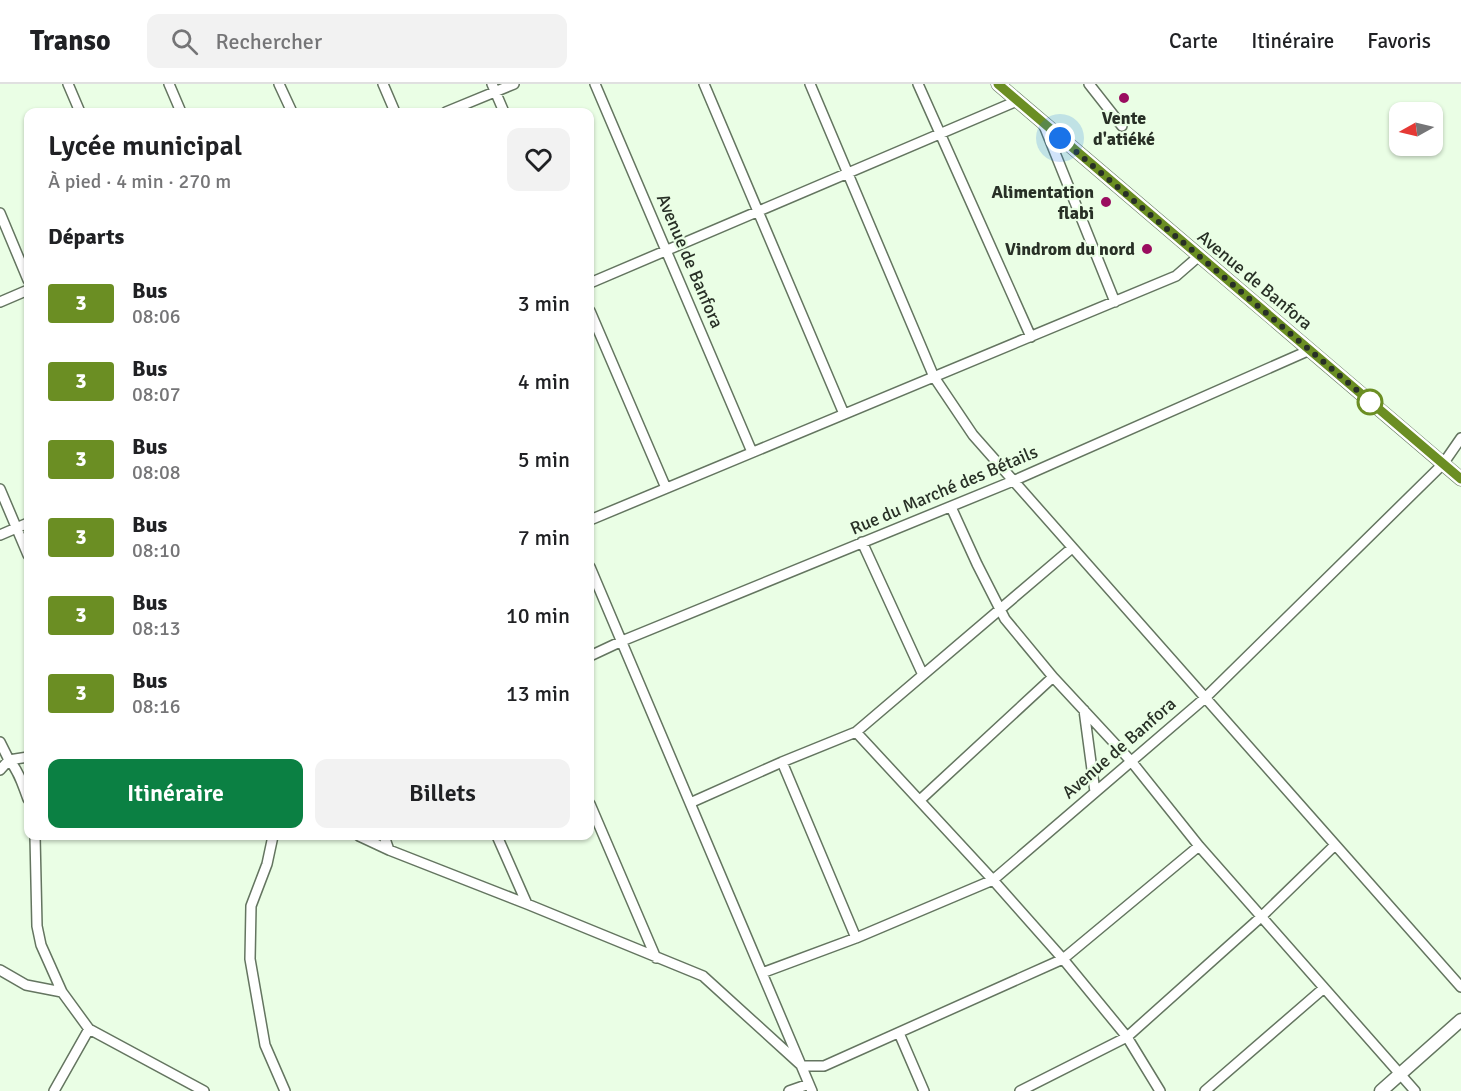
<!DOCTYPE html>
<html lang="fr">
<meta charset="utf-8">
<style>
:root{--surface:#fff;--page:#f2f2f2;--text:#202124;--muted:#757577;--line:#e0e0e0;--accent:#0b8043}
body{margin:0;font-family:Signika,sans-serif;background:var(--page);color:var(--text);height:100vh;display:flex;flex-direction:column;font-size:22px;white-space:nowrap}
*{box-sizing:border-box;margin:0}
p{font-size:20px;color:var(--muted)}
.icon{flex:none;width:33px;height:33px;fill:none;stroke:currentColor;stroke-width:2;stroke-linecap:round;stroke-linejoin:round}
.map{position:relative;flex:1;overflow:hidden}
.panel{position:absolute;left:24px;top:24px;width:570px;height:732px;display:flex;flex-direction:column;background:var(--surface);border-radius:12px;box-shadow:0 2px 4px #0004}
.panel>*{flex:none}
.badge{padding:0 12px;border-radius:4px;font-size:21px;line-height:39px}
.needle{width:39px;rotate:262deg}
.tools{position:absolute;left:1389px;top:18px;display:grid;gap:12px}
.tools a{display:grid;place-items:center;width:54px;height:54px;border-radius:12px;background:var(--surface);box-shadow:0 2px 4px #0004;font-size:30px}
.you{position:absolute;width:30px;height:30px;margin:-15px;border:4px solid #fff;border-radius:50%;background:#1a73e8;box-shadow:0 0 0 9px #1a73e833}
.map>.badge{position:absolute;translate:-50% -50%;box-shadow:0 0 0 3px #fff}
h2{padding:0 24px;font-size:22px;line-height:54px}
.round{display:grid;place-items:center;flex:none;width:63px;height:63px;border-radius:12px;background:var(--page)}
.overview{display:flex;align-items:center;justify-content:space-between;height:102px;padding:0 24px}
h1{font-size:28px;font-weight:600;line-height:45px}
.primary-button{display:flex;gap:12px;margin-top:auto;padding:12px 24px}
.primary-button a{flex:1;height:69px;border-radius:12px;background:var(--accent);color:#fff;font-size:24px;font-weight:600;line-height:69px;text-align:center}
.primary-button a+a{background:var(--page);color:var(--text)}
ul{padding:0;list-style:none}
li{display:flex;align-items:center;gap:18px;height:78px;padding:0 24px}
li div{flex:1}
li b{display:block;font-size:22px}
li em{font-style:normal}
li .badge{min-width:66px;font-weight:700;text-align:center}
header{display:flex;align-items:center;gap:36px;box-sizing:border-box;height:84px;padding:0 30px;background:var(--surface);border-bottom:2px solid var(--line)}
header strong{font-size:28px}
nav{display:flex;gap:33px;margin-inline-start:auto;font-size:21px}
.search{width:420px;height:54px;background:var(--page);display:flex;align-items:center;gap:15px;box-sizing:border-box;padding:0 21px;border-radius:12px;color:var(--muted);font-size:22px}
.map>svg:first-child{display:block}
</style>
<header>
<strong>Transo</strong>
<div class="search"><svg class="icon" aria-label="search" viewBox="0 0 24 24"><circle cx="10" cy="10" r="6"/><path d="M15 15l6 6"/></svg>Rechercher</div>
<nav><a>Carte</a><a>Itinéraire</a><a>Favoris</a></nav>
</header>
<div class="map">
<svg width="1461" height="1007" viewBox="0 0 1461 1007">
<rect width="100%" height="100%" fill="#eafee5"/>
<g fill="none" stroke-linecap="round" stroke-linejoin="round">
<defs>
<path id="street" d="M68 0 80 28
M169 0 181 28
M279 0 292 28
M383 0 395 28
M492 0 504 28
M595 0 752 368
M704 0 844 330
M810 0 934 293 973 351 1461 903
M918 0 1031 253
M1089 0 1122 42
M446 28 514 0
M1043 39 1115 218
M0 129 28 196
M590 199 1017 17
M0 218 28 206
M590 227 666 404
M0 405 28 471
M951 423 977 480 1005 535 1053 593 1131 677 1199 762 1415 1007
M590 436 1176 192 1199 172
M0 451 28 439
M862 458 923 591
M590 483 812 1007
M590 572 622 557 1013 397 1310 266
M1084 626 1095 708
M856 648 993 796 1063 875 1127 953 1160 1007
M0 658 9 676 28 673
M782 678 856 648 1072 464
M0 686 9 676C19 687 23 702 28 715
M920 716 1053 593
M690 719 782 678 856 854
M590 720 656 874
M273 752 267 780 251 822 250 875 265 961 285 1007
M359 752 389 766 527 820 703 892 802 982H824L1063 875 1199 762
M384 752 389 766
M497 752 527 820
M0 886 26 901 62 908 41 861 37 842 35 752
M762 889 856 854 993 796 1205 614 1443 380 1461 354
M62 908 89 945 204 1007
M899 949 924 1007
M54 1007 89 945
M789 1007 809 1000
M1020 1007 1127 953 1261 833 1335 761
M1205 1007 1324 904"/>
<path id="secondary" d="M998 0 1461 395
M1381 1007 1461 936"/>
</defs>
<!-- street casing -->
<use href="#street" stroke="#647560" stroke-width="12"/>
<!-- secondary casing -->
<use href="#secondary" stroke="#647560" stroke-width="15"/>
<!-- street -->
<use href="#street" stroke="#fff" stroke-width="9"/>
<!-- secondary -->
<use href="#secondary" stroke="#fff" stroke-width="12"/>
</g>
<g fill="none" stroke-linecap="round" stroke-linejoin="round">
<defs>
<path id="line" d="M998 0 1461 395"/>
</defs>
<!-- line casing -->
<use href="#line" stroke="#fff" stroke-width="14"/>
<!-- line -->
<use href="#line" stroke="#6b8e23" stroke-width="9"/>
<!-- walk -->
<path stroke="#283026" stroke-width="6" stroke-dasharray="0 10.8" d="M1060 54 1372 319 1370 318"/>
</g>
<!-- markers -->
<g fill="#9a0d5f" stroke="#eafee5" stroke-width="2">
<circle cx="1124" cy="14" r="6"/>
<circle cx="1106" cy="118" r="6"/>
<circle cx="1147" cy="165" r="6"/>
</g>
<circle fill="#fff" stroke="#6b8e23" stroke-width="3" cx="1370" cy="318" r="12"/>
<g text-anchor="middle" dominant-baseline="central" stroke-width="4.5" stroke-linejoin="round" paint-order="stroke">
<!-- poi labels -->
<g font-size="18" font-weight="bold" fill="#283026" stroke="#eafee5" text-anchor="end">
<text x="1124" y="34" text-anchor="middle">Vente<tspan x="1124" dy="21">d'atiéké</tspan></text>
<text x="1094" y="108">Alimentation<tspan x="1094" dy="21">flabi</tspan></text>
<text x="1135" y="165">Vindrom du nord</text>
</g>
<!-- street labels -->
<g font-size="18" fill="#283026" stroke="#eafee5">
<text transform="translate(690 177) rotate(67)">Avenue de Banfora</text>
<text transform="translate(1255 196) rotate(40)">Avenue de Banfora</text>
<text transform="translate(944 406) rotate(-23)">Rue du Marché des Bétails</text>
<text transform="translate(1119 664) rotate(-41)">Avenue de Banfora</text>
</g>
</g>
</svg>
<div class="tools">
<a><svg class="needle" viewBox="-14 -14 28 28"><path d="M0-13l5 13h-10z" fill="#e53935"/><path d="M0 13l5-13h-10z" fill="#757577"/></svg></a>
</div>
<div class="you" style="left:1060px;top:54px"></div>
<section class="panel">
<div class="overview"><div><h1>Lycée municipal</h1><p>À pied · 4 min · 270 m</p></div><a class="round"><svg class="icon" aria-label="heart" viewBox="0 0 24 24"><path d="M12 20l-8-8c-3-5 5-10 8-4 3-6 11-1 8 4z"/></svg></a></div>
<h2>Départs</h2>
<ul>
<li><span class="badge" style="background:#6b8e23;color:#fff">3</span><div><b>Bus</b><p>08:06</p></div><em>3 min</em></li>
<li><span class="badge" style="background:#6b8e23;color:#fff">3</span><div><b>Bus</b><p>08:07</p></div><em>4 min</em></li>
<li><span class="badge" style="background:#6b8e23;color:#fff">3</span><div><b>Bus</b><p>08:08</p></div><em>5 min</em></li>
<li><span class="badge" style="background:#6b8e23;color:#fff">3</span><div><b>Bus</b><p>08:10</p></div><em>7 min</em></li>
<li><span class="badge" style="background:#6b8e23;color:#fff">3</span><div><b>Bus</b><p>08:13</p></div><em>10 min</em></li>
<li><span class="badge" style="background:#6b8e23;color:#fff">3</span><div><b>Bus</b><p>08:16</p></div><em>13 min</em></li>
</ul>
<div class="primary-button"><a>Itinéraire</a><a>Billets</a></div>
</section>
</div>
